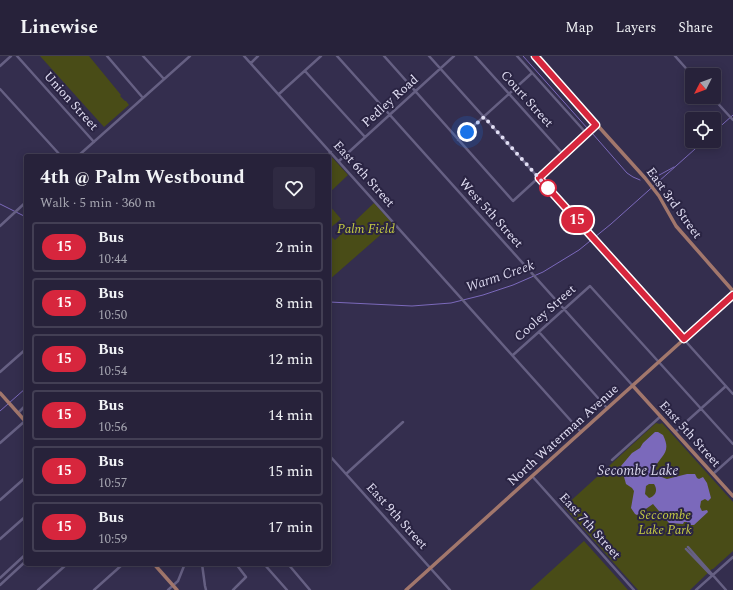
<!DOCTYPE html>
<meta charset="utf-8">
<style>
:root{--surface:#27223a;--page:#2f2a42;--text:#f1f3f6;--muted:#a4a4af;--line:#433f54}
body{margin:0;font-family:Spectral,serif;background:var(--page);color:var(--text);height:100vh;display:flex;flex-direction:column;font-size:15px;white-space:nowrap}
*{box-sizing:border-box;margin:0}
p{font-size:13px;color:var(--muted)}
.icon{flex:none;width:22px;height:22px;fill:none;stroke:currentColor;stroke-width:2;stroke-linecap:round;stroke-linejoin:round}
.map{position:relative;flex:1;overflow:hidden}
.side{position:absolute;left:24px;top:98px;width:307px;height:412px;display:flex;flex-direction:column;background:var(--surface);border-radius:4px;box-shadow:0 2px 10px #0003,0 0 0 1px var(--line)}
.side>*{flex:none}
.badge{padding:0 8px;border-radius:13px;font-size:14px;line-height:26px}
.needle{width:26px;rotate:228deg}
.buttons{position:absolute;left:685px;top:12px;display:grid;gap:8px}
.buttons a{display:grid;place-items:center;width:36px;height:36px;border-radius:4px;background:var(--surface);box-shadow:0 2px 10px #0003,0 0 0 1px var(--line);font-size:20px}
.you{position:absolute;width:20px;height:20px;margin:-10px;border:3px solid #fff;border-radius:50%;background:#1a73e8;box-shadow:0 0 0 6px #1a73e833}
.map>.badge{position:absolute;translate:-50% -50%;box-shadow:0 0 0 2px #fff}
.round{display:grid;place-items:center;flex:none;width:42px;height:42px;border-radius:4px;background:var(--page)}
.overview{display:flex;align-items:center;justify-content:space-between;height:68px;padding:0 16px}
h1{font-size:19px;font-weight:700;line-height:30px}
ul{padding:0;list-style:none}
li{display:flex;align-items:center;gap:12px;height:50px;margin:0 8px 6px;padding:0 8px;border:2px solid var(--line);border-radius:4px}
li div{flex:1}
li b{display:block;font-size:15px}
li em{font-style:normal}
li .badge{min-width:44px;font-weight:700;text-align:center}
header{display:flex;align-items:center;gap:24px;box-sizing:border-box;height:56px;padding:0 20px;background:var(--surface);border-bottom:1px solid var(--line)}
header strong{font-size:19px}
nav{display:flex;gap:22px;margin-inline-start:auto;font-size:14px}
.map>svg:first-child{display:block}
</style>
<header>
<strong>Linewise</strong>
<nav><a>Map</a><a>Layers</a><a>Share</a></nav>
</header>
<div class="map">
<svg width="733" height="534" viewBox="0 0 733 534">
<rect width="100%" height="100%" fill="#342e4e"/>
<!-- green -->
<path fill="#494c17" d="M40 0H89L121 39 120 40 125 45H126L129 49 104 71Z
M329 98 348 119 329 137V100H327Z
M374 147 393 168 329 224V178L335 184Z
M329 149 341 163 329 173Z
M656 367 660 368 662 367 733 446V495L713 513H712L690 534H638L564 451Z
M584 485 628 534H530Z"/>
<!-- water -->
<path fill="#7b69bb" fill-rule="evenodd" d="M655 376H658L663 379C672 397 661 399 653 414L656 419 667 423 687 418H695L697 422 699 423 703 421 707 427 711 442 708 445 705 443 701 445 700 451 702 455 707 454 708 456 694 469H689L687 466H684L683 468 669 467 653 448 637 459 635 458 631 452 634 435 632 432 626 428 621 410 632 397 640 392 643 387ZM649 428H654C658 434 656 440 649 442L645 438 646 430Z"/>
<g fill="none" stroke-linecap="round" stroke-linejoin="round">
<!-- stream -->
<path stroke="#7b69bb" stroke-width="1" d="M523 0 588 73
M714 76 733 59
M592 77 627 117 633 121 640 124
M652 123 674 111
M0 148 26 161
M329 246 412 250 451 247 483 239 513 229 543 216 579 194 611 168 704 85
M0 355 26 332"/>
<!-- minor -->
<path stroke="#666083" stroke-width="2.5" d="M17 0 94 86
M107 0 143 42
M143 0 164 23
M244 0 581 376
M337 0 633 330
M384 0 513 145 596 69
M429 0 733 338
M475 0 564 99
M517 0 587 78
M675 0 692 19
M251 7 258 0
M0 10 11 0
M305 15 365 81
M0 33 61 100
M279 38 321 0
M712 41 733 64
M458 84 532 17
M78 100 190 0
M326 100 331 96
M339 105 454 0
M0 170 26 146
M539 276 607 352
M513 299 590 230 733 388
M0 316 26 293
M18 357 26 349
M675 376 726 330
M0 387 25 365
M329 399 450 534
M612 404 661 360
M346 418 403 366
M713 418 733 400
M532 420 634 534
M0 444 26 421
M0 483 26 460
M688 491 726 534
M686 493 709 517 712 519
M202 508 205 530 206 534
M264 508 287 534
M288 508 310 534
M0 522 26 498
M0 529 26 505
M38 534 67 508
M94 534 123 508
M168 534 178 525 184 510 187 508
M233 534 246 521 236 508
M696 534 733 501"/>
<!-- major -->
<path stroke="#a2776c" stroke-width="3.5" d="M535 0 645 122 659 140 676 170 733 235
M633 330 733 440
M0 337 26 366
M154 508 177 534
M406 534 733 239"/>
</g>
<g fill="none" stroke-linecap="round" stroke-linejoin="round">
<defs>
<path id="line" d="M535 0 596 69 539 122 684 283 733 239"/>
</defs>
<!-- line casing -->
<use href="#line" stroke="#fff" stroke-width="9"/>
<!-- line -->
<use href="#line" stroke="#d7263d" stroke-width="6"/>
<!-- walk -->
<path stroke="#e1def3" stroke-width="4" stroke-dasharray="0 7.2" d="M467 76 484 61 548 132"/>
</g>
<!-- markers -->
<circle fill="#fff" stroke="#d7263d" stroke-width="2" cx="548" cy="132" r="8"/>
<g text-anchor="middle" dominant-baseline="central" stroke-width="4" stroke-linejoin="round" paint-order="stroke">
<!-- street labels -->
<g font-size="13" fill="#e1def3" stroke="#2a2443">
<text transform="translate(527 43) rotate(48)">Court Street</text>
<text transform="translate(71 45) rotate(48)">Union Street</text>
<text transform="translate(390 45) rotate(-42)">Pedley Road</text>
<text transform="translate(364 118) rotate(48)">East 6th Street</text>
<text transform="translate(674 147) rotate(54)">East 3rd Street</text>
<text transform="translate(491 157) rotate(48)">West 5th Street</text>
<text transform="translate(545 257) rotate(-42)">Cooley Street</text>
<text transform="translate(690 378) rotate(48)">East 5th Street</text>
<text transform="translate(563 379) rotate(-42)">North Waterman Avenue</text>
<text transform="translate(397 460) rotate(48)">East 9th Street</text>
<text transform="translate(590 470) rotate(48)">East 7th Street</text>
</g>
<!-- park labels -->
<g font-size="13" font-style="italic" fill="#c4ca43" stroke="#2a2443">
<text x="366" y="173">Palm Field</text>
<text x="665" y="459">Seccombe<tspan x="665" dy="15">Lake Park</tspan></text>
</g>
<!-- water labels -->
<g font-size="14" font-style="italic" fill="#d9d6ec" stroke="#2a2443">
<text transform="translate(500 220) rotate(-19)">Warm Creek</text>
<text x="638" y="414">Secombe Lake</text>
</g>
</g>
</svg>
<div class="buttons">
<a><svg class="needle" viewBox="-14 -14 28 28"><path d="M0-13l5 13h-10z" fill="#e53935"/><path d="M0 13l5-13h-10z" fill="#a4a4af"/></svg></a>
<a><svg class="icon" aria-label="locate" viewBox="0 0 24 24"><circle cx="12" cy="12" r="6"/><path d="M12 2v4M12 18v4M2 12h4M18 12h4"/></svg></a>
</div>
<div class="you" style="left:467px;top:76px"></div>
<b class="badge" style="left:577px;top:164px;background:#d7263d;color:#fff">15</b>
<section class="side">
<div class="overview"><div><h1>4th @ Palm Westbound</h1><p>Walk · 5 min · 360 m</p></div><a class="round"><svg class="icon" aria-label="heart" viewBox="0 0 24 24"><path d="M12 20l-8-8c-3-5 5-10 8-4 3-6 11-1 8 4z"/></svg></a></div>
<ul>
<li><span class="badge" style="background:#d7263d;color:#fff">15</span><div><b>Bus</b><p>10:44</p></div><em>2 min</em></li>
<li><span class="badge" style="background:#d7263d;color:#fff">15</span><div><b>Bus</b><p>10:50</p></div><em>8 min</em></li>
<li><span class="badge" style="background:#d7263d;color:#fff">15</span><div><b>Bus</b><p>10:54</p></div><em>12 min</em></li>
<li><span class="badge" style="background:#d7263d;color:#fff">15</span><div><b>Bus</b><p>10:56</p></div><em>14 min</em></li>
<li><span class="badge" style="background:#d7263d;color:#fff">15</span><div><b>Bus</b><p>10:57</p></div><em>15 min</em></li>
<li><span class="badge" style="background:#d7263d;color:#fff">15</span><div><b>Bus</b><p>10:59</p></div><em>17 min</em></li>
</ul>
</section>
</div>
